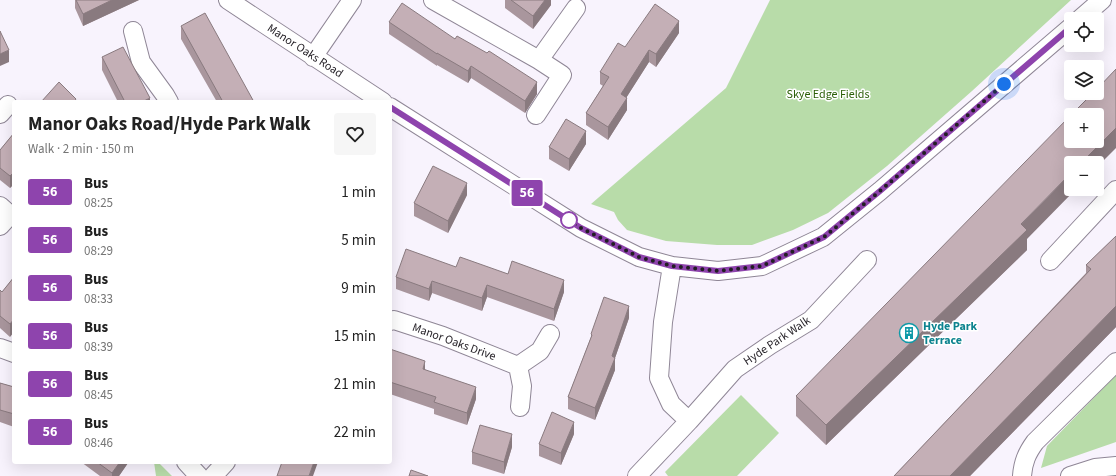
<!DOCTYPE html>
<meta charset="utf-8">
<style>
:root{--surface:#fff;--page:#f6f6f6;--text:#222;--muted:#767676}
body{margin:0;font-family:"Source Sans 3",sans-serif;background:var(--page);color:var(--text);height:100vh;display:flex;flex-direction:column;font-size:15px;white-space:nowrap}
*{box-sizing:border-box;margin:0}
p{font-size:13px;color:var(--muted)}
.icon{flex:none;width:22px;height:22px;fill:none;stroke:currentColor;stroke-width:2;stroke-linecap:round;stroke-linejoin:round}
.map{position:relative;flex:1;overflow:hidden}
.drawer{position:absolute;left:12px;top:100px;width:380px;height:364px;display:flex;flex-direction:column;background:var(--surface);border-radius:4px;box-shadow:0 4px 16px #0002}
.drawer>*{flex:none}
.badge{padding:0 8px;border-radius:3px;font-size:14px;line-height:26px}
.tools{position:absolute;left:1064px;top:12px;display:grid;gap:8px}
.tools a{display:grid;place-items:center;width:40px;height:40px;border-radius:4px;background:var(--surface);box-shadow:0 4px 16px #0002;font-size:20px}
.you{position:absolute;width:20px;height:20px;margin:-10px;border:3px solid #fff;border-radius:50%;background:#1a73e8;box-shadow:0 0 0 6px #1a73e833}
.map>.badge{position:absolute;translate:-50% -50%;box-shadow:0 0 0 2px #fff}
.round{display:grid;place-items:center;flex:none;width:42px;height:42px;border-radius:4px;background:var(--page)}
.headline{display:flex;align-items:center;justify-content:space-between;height:68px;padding:0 16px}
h1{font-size:19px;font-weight:700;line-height:30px}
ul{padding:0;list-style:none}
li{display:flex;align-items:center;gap:12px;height:48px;padding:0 16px}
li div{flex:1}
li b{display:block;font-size:15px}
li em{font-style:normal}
li .badge{min-width:44px;font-weight:700;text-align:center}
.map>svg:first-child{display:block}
</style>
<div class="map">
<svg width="1116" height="476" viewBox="0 0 1116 476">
<rect width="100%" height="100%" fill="#f8f3fd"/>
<!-- green -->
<path fill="#b8dca9" d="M770 0H1071L972 91 887 166 828 213 793 230 752 245H717L666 241 627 230 618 220 614 212 591 204 726 88Z
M1116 375V442L1041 468 1047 446Z
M741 395 779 433 737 476H668L665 472Z
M154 462H158L172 476H156Z"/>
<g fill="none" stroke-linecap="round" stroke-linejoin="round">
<defs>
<path id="street" d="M228 0 383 102
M433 0 539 60 562 75 536 115
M1080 19 1102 0
M133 31 141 62 165 95 169 102
M313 57 352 0
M539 60 576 8
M390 107 581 228 639 257 672 266 718 271 762 266 823 237 880 191 1071 27
M0 114 8 105
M0 206 10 215 0 226
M1050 261 1116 190
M672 266 663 322 659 378 671 404 689 421
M390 321 394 320 443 336 518 366
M0 348 14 353
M520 407 522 386 518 366 540 351 550 334
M186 462 199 476
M213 476 226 462
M637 476 689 421 735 369 770 345 811 320 867 260
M1022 476C1023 462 1027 453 1035 442L1116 362
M1070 476 1095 468 1116 466"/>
</defs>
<!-- street casing -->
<use href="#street" stroke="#8f8696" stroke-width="20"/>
<!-- street -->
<use href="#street" stroke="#fff" stroke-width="18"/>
</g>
<!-- wall -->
<path fill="#a9969d" d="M75 0H139L83 26 75 8Z
M505 0H551V5L533 29 505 8Z
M389 22 455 39 537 94 525 113 471 78 468 83 437 65V66L389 34Z
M181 26 254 102H217L181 39Z
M679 33 656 67 649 62 626 98 627 110 608 140 586 125V113L603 86 600 84V72L625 47Z
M102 57 150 102H118L102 70Z
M14 133V184L10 188 0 180V150Z
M586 144 569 171 549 159V147Z
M467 195 448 233 414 216V203Z
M1116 236V327L970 476H894L1086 273V265Z
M1027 239V250L826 445 796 416V396Z
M456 267 508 274 564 292 554 321 487 297 482 311 432 293 429 301 396 289V277Z
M14 277 10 337 0 328V290L2 292Z
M629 318 615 358V370L595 420 568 409V397L591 337V334Z
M390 349 476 399 467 425 434 414V409L390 394Z
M0 383 14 387V427L0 422Z
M574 434 561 465 539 456V444Z
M512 447 504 474 472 464V452Z
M81 462H128V463L119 476H100Z"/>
<!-- shaded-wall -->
<path fill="#897a7f" d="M112 0H139L83 26V14Z
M545 0H551V5L533 29V16Z
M679 21V33L656 67V54Z
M9 50V62L0 66V54Z
M649 50V62L621 106V94Z
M471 66V78L468 83V71Z
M537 82V94L525 113V101Z
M150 98V102H142Z
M627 98V110L608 140V127Z
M1116 128V148L1097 167V163H1081Z
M586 131V144L569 171V159Z
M14 172V184L10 188V176Z
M1071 173V189H1076L1027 239V250L826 445V425Z
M467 183V195L448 233V221Z
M564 280V292L554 321V309Z
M432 281V293L429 301V289Z
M487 285V297L482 311V298Z
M629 306V318L615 358V370L595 420V408L612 356Z
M1116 306V327L970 476H950Z
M14 319V332L10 337V324Z
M425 361V373L423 369Z
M476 387V399L467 425V413Z
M574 422V434L561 465V453Z
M512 434V447L504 474V462Z
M120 462H128V463L119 476H112V473Z
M314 462H318L313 476H309Z"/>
<!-- building -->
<path fill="#c4afb6" stroke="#897a7f" d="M76 0H112L83 14Z
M511 0H545L533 16Z
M402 3 455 39 457 36 487 53 489 51 537 82 525 101 471 66 468 71 437 53V54L389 22Z
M655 4 679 21 656 54 649 50 621 94 627 98 608 127 586 113 609 77 600 72 618 43 625 47Z
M205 13 254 102H223L181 26Z
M0 31 9 50 0 54Z
M123 47 150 98 142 102H125L102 57Z
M1116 69V128L1081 163H1071V173L1021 224 1027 230 826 425 796 396 1071 115V141H1097V115H1071L1093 93H1097V89Z
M59 82 76 99 74 102H41Z
M566 119 586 131 569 159 549 147Z
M14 133V172L10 176 0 168V150Z
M433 166 467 183 448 221 414 203Z
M1116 236V306L950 476H894L1091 269 1086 265Z
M406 249 456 267 460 257 508 274 512 261 564 280 554 309 487 285 482 298 432 281 429 289 396 277Z
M14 277V319L10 324 0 316V290L2 292Z
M604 297 629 306 612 356 615 358 595 408 568 397 592 335 591 334Z
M390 349 425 361 423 369 476 387 467 413 434 402 436 397 390 382Z
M0 383 14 387V414L0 410Z
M552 412 574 422 561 453 539 444Z
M480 425 512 434 504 462 472 452Z
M97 462H120L112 473Z
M282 462H314L309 476H277Z
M411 470 428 476H409Z"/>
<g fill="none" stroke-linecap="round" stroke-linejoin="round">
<defs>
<path id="line" d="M390 107 581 228 639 257 672 266 718 271 762 266 824 237 880 191 1071 27"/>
</defs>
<!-- line casing -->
<use href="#line" stroke="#fff" stroke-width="9"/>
<!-- line -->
<use href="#line" stroke="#8e44ad" stroke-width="6"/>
<!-- walk -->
<path stroke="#221e24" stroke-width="4" stroke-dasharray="0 7.2" d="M569 220 581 228 639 257 672 266 718 271 762 266 824 237 880 191 1004 84"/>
</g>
<!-- icons -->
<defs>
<symbol id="building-ring" viewBox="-11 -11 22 22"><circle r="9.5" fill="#fff" stroke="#0f9aa8" stroke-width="1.5"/><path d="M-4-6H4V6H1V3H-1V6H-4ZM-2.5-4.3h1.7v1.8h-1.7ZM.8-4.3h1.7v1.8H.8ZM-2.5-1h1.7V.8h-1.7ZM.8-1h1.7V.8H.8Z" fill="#0f9aa8"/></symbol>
</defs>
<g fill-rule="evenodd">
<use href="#building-ring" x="898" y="322" width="22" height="22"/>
</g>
<!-- markers -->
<circle fill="#fff" stroke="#8e44ad" stroke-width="2" cx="569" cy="220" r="8"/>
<g text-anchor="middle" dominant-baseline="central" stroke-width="3" stroke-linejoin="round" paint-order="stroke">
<!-- street labels -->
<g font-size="12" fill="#221e24" stroke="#fff">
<text transform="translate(305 51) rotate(33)">Manor Oaks Road</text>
<text transform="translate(777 341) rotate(-34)">Hyde Park Walk</text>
<text transform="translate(454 342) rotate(20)">Manor Oaks Drive</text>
</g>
<!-- park labels -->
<g font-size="12" fill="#2a5e06" stroke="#fff">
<text x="828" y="94">Skye Edge Fields</text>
</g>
<!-- culture labels -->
<g font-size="12" font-weight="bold" fill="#0d838f" stroke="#fff" text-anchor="start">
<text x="923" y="326">Hyde Park<tspan x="923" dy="14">Terrace</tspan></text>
</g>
</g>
</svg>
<div class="tools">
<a><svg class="icon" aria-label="locate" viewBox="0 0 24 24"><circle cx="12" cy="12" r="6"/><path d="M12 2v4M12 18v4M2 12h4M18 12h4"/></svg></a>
<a><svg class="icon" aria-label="layers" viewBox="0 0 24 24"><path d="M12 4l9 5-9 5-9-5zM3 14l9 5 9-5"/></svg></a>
<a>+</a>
<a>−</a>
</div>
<div class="you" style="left:1004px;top:84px"></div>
<b class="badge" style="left:527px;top:193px;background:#8e44ad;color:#fff">56</b>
<section class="drawer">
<div class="headline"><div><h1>Manor Oaks Road/Hyde Park Walk</h1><p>Walk · 2 min · 150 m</p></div><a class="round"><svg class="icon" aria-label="heart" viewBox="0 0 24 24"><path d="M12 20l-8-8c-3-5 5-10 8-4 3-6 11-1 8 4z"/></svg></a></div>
<ul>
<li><span class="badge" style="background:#8e44ad;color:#fff">56</span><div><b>Bus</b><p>08:25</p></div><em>1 min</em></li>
<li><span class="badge" style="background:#8e44ad;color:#fff">56</span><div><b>Bus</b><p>08:29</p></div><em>5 min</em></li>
<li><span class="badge" style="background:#8e44ad;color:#fff">56</span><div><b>Bus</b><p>08:33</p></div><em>9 min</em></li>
<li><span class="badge" style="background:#8e44ad;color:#fff">56</span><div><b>Bus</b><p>08:39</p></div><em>15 min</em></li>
<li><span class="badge" style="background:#8e44ad;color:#fff">56</span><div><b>Bus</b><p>08:45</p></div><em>21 min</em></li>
<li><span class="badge" style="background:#8e44ad;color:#fff">56</span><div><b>Bus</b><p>08:46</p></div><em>22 min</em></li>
</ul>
</section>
</div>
